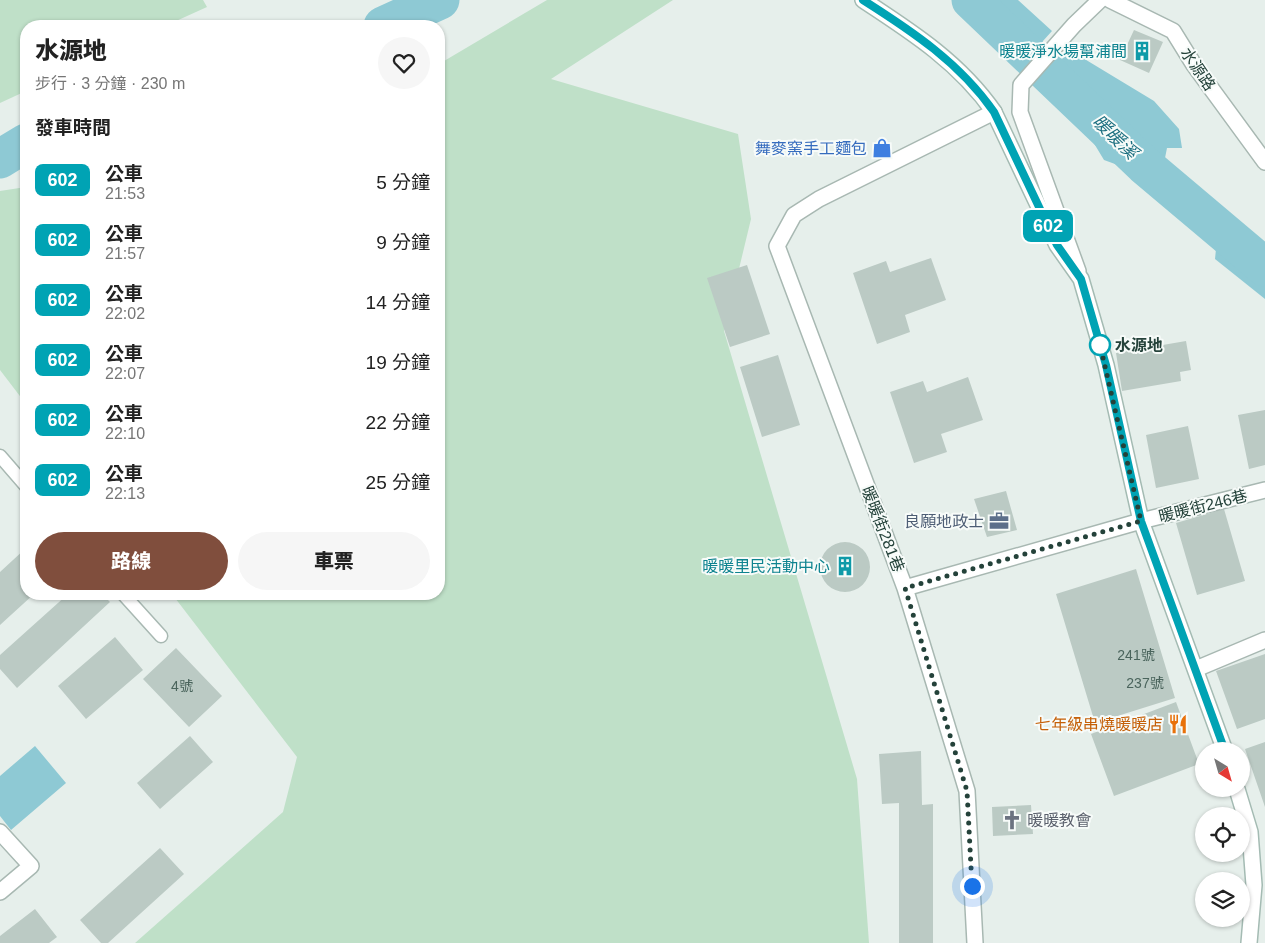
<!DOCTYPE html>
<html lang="zh-TW">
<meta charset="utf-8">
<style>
:root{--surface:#fff;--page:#f6f6f6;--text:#222;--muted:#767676;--accent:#804e3d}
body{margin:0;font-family:Arial,"Noto Sans TC",sans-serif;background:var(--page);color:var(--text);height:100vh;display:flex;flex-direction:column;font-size:19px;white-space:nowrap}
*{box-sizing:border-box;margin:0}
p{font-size:16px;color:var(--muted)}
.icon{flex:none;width:28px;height:28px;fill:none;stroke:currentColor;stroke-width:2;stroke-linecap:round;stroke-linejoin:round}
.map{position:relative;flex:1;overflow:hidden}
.details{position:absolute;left:20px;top:20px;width:425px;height:580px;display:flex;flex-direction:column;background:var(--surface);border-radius:20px;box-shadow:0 1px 4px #0004}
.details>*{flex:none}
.badge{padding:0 10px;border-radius:8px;font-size:18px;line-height:32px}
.needle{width:32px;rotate:143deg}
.fabs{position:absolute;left:1195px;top:742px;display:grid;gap:10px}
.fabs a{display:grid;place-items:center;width:55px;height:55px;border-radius:50%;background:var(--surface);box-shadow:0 1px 4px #0004;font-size:25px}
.you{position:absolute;width:25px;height:25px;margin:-12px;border:4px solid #fff;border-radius:50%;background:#1a73e8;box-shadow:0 0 0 8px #1a73e833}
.map>.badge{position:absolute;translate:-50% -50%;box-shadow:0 0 0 2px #fff}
h2{padding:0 15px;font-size:19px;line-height:45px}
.round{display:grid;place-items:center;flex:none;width:52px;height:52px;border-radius:26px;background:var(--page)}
.overview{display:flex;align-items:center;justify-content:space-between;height:85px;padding:0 15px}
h1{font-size:24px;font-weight:800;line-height:38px}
.action{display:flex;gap:10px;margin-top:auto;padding:10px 15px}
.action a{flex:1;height:58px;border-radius:30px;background:var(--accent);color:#fff;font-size:20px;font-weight:800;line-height:58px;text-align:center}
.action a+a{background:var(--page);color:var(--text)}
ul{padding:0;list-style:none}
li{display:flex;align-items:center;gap:15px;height:60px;padding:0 15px}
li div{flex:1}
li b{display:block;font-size:19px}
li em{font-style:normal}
li .badge{min-width:55px;font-weight:700;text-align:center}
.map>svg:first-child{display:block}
</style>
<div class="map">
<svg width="1265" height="943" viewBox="0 0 1265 943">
<rect width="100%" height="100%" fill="#e6efeb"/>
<!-- green -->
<path fill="#bfe0c8" d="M0 0H203L207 7 165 26H26V91L0 103Z
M547 0H673L551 79 738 134 751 219 724 331 857 779 869 943H135L283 812 297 757 172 594H439V64Z
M26 187V404L0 370V191Z"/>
<!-- water -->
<path fill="#8ec9d4" d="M979 0H1018L1052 31 1033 52Z
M1068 49 1154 101 1179 129 1182 148H1167L1164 163 1178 179 1190 182 1220 211 1233 250 1265 286V299L1215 259 1217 239 1193 200 1148 176 1104 160 1048 67Z
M35 746 66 783 11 830 0 816V776Z"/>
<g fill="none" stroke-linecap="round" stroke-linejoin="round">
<!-- river -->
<path stroke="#8ec9d4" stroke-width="39" d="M971 0 1144 165 1265 267
M383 26 440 0
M0 159 26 143"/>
</g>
<!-- building -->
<path fill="#bbcac4" d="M1134 30 1163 42 1149 73 1120 60Z
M931 258 946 300 905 315 910 332 877 344 853 273 886 261 890 272Z
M747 265 770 334 730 347 707 278Z
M1186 341 1191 370 1180 372 1181 381 1122 391 1116 353Z
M778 355 800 425 762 437 740 367Z
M968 377 983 420 941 434 947 452 914 463 890 392 923 381 927 392Z
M1265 410V465L1249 469 1238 415Z
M1188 426 1199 479 1156 488 1146 435Z
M1006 491 1017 530 987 537 974 499Z
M1224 509 1245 581 1197 595 1176 523Z
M820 567a25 25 0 1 1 50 0a25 25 0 1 1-50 0Z
M26 548V594H34L0 625V572Z
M1136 569 1175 698 1095 723 1056 594Z
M68 594H102L110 602 17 688 0 669V655Z
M115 637 143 670 86 719 58 686Z
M176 648 222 696 189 727 143 679Z
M1265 654V719L1237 729 1216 671Z
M1176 702 1199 764 1114 796 1091 734Z
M190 736 213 762 160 809 137 783Z
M1265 742V807L1245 749Z
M921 751 922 805 933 804V943H899V803L882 804 879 754Z
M1031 805 1033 834 993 836 992 807Z
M160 848 184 874 108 943H101L80 920Z
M35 909 57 937 49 943H0V936Z"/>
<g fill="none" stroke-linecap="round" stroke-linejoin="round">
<defs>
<path id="lane" d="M0 456 26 486
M123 594 161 636"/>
<path id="street" d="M1110 0 1173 31 1194 65 1265 162
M1078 271 1020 112 1021 85 1074 25 1100 0
M905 588 1141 521 1265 490
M1196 669 1265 640
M0 832 31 866 0 892
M975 943 967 791 905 588 777 246 794 215 819 199 994 112"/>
<path id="secondary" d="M863 0C912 32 960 63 994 112L1057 245 1081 279 1106 365 1141 521 1225 751
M1237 789 1250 832 1254 885 1249 943"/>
</defs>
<!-- lane casing -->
<use href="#lane" stroke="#a8b8b2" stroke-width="15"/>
<!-- street casing -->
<use href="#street" stroke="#a8b8b2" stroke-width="18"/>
<!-- secondary casing -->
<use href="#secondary" stroke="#a4bbb3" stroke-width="18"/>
<!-- lane -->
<use href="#lane" stroke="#fff" stroke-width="12"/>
<!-- street -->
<use href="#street" stroke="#fff" stroke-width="15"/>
<!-- secondary -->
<use href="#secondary" stroke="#fff" stroke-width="15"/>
</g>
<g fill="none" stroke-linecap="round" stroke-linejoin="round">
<defs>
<path id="line" d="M863 0C912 31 960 63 994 112L1057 245 1081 279 1106 365 1141 521 1225 751"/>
</defs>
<!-- line casing -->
<use href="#line" stroke="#fff" stroke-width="11"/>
<!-- line -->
<use href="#line" stroke="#00a3b4" stroke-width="8"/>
<!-- walk -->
<path stroke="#24423a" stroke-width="5" stroke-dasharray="0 9" d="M972 886 967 791 905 588 1141 521 1100 345"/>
</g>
<!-- icons -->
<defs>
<symbol id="building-bare" viewBox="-9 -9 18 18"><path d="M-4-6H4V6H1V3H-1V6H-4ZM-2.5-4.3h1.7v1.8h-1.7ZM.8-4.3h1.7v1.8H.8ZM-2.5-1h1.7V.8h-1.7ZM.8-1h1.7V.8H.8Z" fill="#0f9aa8" stroke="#f7fbf9" stroke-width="2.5" paint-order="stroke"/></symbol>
<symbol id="shop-bare" viewBox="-9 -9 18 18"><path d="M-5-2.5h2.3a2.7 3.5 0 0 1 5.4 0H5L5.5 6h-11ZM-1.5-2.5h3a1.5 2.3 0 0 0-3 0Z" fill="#3f7fe0" stroke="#f7fbf9" stroke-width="2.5" paint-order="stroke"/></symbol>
<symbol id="office-bare" viewBox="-9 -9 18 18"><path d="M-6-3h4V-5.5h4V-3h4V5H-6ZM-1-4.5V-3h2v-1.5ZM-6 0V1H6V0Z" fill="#5c6f8a" stroke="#f7fbf9" stroke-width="2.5" paint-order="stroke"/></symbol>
<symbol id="restaurant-bare" viewBox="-9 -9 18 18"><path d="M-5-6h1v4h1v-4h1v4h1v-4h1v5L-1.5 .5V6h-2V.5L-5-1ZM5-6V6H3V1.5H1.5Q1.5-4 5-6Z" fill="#e8710a" stroke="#f7fbf9" stroke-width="2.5" paint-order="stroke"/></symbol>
<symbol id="church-bare" viewBox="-9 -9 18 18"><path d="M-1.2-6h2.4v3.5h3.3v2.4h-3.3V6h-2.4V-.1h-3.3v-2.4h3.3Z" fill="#6b7280" stroke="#f7fbf9" stroke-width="2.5" paint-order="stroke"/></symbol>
</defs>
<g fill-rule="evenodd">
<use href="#building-bare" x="1128" y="37" width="28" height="28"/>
<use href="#shop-bare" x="868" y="134" width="28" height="28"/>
<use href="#office-bare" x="985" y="507" width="28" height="28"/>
<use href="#building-bare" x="831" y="552" width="28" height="28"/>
<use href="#restaurant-bare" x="1164" y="710" width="28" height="28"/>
<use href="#church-bare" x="998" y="806" width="28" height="28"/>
</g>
<!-- markers -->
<circle fill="#fff" stroke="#00a3b4" stroke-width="2.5" cx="1100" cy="345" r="10"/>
<g text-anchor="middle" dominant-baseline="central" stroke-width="4" stroke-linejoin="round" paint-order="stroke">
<!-- number labels -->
<g font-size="14" fill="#4a645c">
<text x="1136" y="655">241號</text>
<text x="1145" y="683">237號</text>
<text x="182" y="686">4號</text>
</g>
<!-- culture labels -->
<g font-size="16" fill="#0d838f" stroke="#f7fbf9" text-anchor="end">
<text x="1127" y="51">暖暖淨水場幫浦間</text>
<text x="830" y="566">暖暖里民活動中心</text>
</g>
<!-- street labels -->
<g font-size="16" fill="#24423a" stroke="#f7fbf9">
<text transform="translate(1198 69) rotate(56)">水源路</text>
<text transform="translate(1203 506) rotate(-14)">暖暖街246巷</text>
<text transform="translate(883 529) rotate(69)">暖暖街281巷</text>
</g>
<!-- shop labels -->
<g font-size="16" fill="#366cbe" stroke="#f7fbf9" text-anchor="end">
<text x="867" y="148">舞麥窯手工麵包</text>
</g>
<!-- stop labels -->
<g font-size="16" font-weight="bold" fill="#24423a" stroke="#f7fbf9" text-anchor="start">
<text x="1115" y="345">水源地</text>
</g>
<!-- service labels -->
<g font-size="16" fill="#4e5e75" stroke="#f7fbf9" text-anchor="end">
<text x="984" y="521">良願地政士</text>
</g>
<!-- food labels -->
<g font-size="16" fill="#c56008" stroke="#f7fbf9" text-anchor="end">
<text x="1163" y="724">七年級串燒暖暖店</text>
</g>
<!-- worship labels -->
<g font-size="16" fill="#5b616d" stroke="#f7fbf9" text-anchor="start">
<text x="1027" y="820">暖暖教會</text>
</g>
<!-- water labels -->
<g font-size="18" font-style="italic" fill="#1c6f80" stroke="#f7fbf9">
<text transform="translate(1115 137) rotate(44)">暖暖溪</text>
</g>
</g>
</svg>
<div class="fabs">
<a><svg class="needle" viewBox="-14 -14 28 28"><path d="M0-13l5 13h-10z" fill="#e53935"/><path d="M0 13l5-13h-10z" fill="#767676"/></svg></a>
<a><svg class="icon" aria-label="locate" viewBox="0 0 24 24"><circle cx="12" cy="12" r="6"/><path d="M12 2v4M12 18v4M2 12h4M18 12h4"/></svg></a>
<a><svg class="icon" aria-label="layers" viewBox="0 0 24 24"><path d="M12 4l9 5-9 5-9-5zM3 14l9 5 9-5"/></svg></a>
</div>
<div class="you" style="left:972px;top:886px"></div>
<b class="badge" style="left:1048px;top:226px;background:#00a3b4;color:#fff">602</b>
<section class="details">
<div class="overview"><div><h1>水源地</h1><p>步行 · 3 分鐘 · 230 m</p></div><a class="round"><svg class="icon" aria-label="heart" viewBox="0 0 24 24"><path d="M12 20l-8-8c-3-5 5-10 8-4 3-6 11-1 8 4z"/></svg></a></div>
<h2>發車時間</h2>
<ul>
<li><span class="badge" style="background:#00a3b4;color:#fff">602</span><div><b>公車</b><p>21:53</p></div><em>5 分鐘</em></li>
<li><span class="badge" style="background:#00a3b4;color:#fff">602</span><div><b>公車</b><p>21:57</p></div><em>9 分鐘</em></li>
<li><span class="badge" style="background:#00a3b4;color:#fff">602</span><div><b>公車</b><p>22:02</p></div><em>14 分鐘</em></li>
<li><span class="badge" style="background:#00a3b4;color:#fff">602</span><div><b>公車</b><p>22:07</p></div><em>19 分鐘</em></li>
<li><span class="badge" style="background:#00a3b4;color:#fff">602</span><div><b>公車</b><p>22:10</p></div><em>22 分鐘</em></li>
<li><span class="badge" style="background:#00a3b4;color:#fff">602</span><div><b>公車</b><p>22:13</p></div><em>25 分鐘</em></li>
</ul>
<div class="action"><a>路線</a><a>車票</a></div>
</section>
</div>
